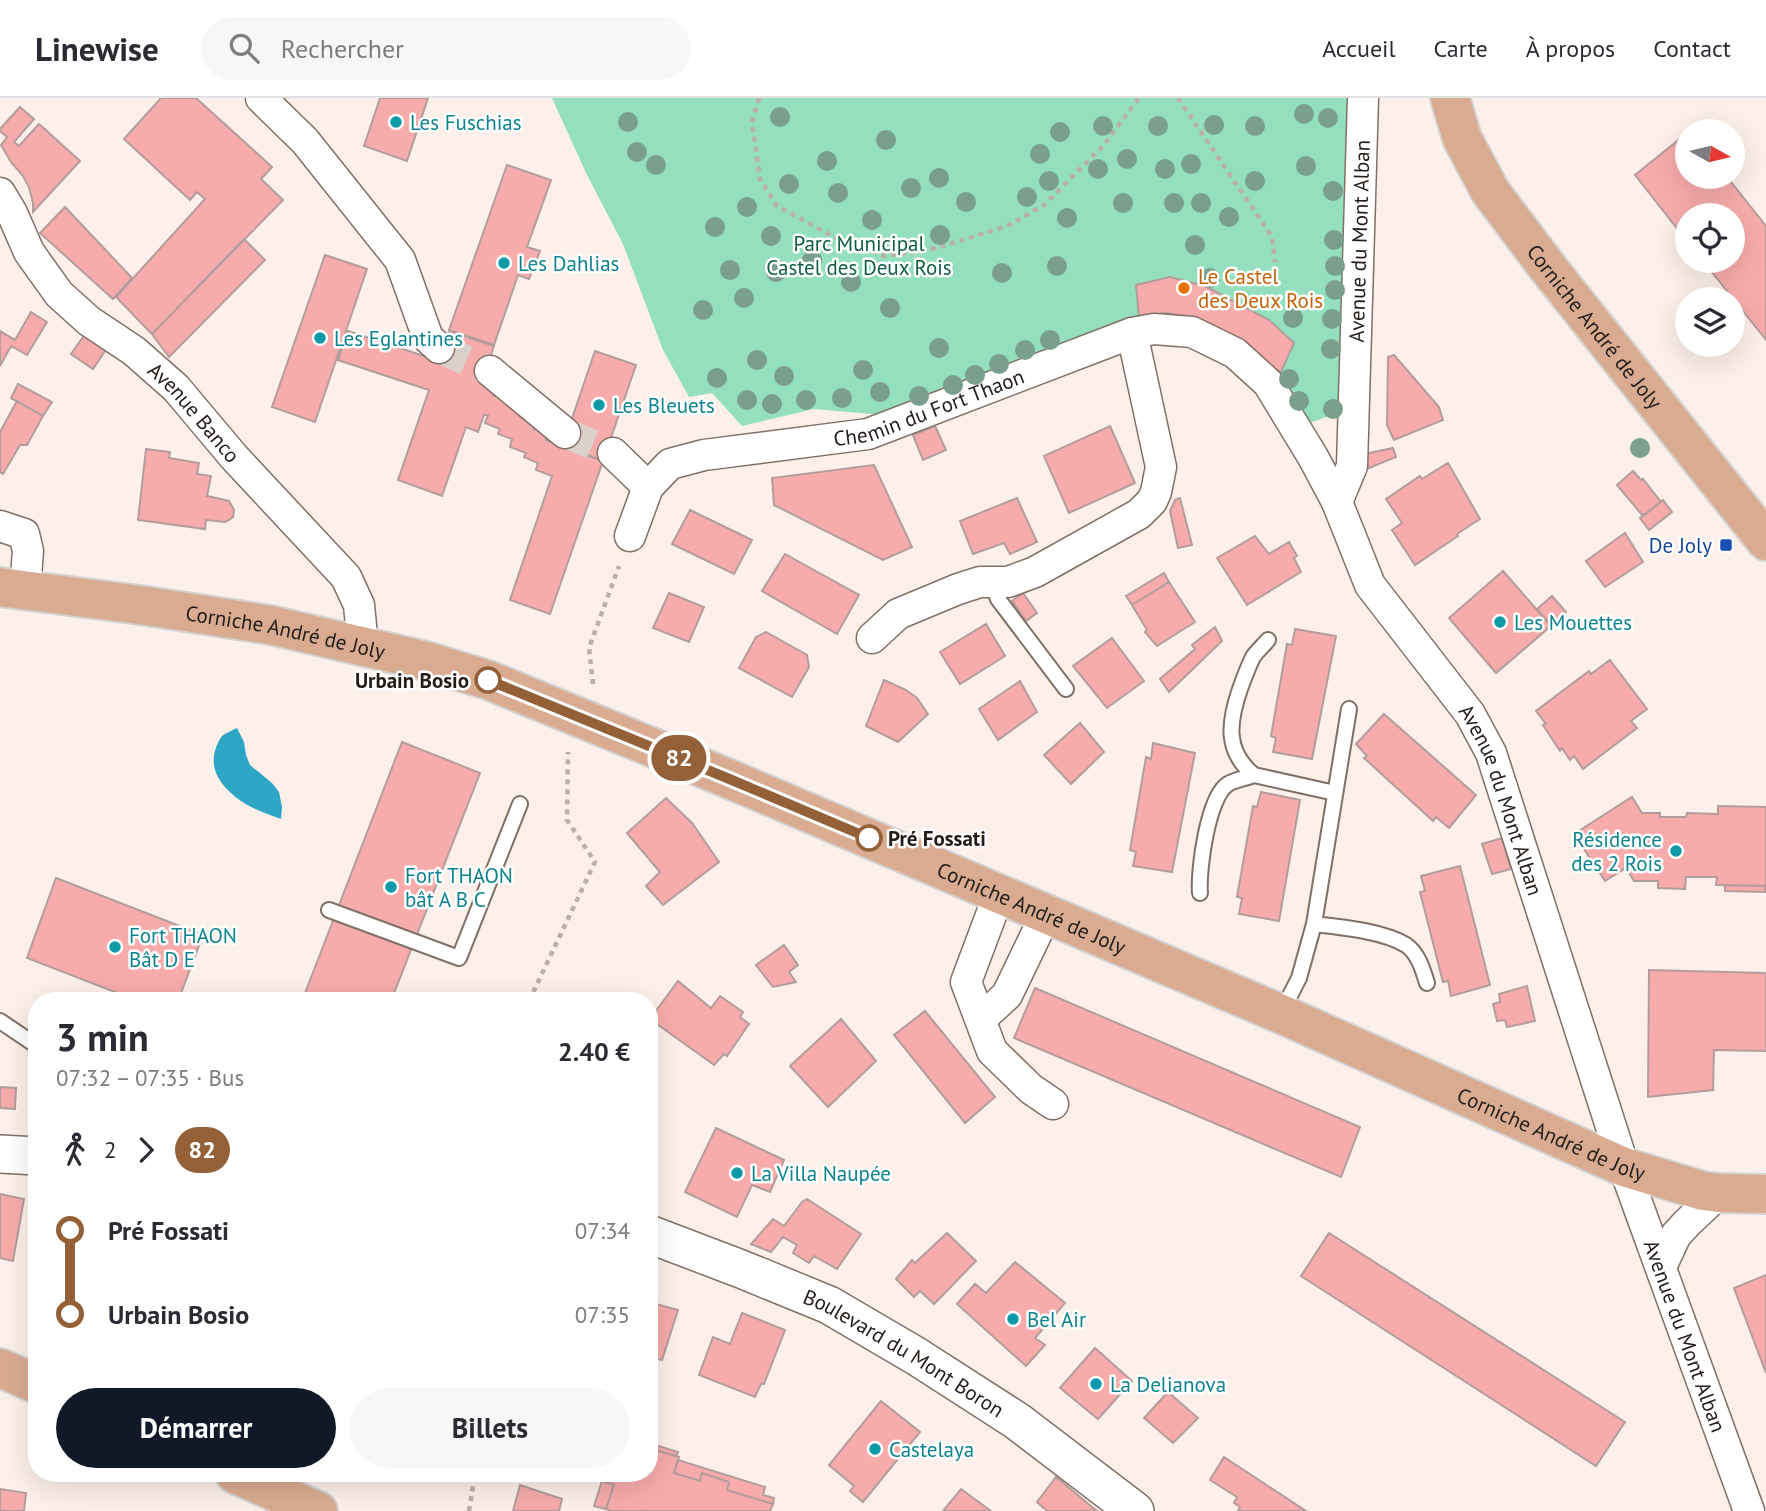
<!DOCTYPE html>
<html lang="fr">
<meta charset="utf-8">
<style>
:root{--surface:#fff;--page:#f7f7f7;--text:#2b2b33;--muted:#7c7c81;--line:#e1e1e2;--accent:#111827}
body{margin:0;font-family:"PT Sans",sans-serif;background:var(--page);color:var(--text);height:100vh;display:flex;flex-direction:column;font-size:26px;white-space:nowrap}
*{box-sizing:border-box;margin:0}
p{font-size:23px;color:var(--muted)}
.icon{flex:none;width:38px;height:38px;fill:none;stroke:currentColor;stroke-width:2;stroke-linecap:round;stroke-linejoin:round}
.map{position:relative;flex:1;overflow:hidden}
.details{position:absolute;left:28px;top:894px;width:630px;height:490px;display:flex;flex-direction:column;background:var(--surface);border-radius:28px;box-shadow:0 7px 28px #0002}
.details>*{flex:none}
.badge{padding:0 14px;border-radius:23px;font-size:24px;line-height:46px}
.needle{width:46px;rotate:98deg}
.buttons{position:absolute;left:1675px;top:21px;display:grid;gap:14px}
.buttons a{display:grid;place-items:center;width:70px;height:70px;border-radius:50%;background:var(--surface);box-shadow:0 7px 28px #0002;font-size:35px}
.map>.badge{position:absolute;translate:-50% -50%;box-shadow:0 0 0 4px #fff}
.legs{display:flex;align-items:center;gap:10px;height:77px;padding:0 28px;font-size:23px}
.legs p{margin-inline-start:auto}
.overview{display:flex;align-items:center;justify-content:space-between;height:119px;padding:0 28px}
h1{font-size:38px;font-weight:700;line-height:52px}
.button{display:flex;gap:14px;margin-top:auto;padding:14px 28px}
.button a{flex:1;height:80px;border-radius:42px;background:var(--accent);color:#fff;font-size:28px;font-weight:700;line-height:80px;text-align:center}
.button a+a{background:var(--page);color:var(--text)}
ul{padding:0 28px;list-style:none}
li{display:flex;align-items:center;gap:24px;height:84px;font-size:26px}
li i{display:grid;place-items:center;width:10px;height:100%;margin:0 9px;background:currentColor}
li i::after{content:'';width:18px;height:18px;margin:-9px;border:5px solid;border-radius:50%;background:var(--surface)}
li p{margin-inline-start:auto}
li:first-child i{background:linear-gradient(#0000 50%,currentColor 0)}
li:last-child i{background:linear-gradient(currentColor 50%,#0000 0)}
header{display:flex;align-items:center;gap:42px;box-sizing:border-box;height:98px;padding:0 35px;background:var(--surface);border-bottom:2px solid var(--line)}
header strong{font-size:33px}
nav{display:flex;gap:38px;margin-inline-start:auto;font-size:24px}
.search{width:490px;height:63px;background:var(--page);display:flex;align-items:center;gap:18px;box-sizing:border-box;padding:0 24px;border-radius:38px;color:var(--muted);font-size:26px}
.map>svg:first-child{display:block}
</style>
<header>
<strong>Linewise</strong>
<div class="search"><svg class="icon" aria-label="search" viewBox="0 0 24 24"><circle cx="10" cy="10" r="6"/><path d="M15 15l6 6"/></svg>Rechercher</div>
<nav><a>Accueil</a><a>Carte</a><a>À propos</a><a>Contact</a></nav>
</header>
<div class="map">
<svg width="1766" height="1413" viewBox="0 0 1766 1413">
<rect width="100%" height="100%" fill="#fdf0ea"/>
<!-- green -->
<path fill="#94dfbd" d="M552 0H1347L1338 315 1309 325 1190 219 1166 215 1139 218 883 317 814 311 742 328 712 295 689 299 663 252 623 146 587 77Z"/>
<!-- water -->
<path fill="#2fa5c5" d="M237 630 244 644 246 657 250 667 272 685 279 694 282 709 281 721C267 716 253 711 241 703 224 691 209 674 215 653 216 648 219 642 222 638 226 635 232 632 237 630Z"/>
<!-- building -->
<path fill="#f7acab" stroke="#b39d9c" stroke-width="2" d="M161 0H196L272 69 261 81 283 102 152 236 116 199 205 101 197 94 190 102 124 41Z
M380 0H428L407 63 364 48Z
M20 9 34 21 14 44 19 48 39 26 80 63 33 114V105L29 89 23 78 11 64 1 47 7 39 0 33V31Z
M1687 35V79H1727L1766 128V242L1703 163H1732V117H1687V143L1635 77Z
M507 67 551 82 527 149 540 153 529 181 518 177 494 247 449 232Z
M65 109 132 180 113 201 40 135Z
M244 141 265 162 169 259 152 236Z
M325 157 367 171 315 324 272 309Z
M1170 179 1205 188 1269 222 1294 245 1279 278 1208 225 1190 219 1166 215 1139 218 1136 187Z
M31 214 47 224 27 257 11 248 0 268V233L15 242Z
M88 232 109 247 93 271 71 256Z
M348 233 439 263 449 233 494 248 482 282 496 287 493 297 509 301 508 307 523 312 520 319 536 325 534 331 548 336 546 342 603 363 550 516 510 502 552 378 536 372 538 365 524 359 526 355 510 349 512 341 498 336 500 331 485 325 488 317H484L478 334 466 329 442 398 398 382 429 292 338 262Z
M595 253 636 267 603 363 563 347Z
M1394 257 1439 309 1443 322 1394 342 1387 327 1388 259Z
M18 286 52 304 43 318 11 300Z
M17 303 43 318 27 347H20L3 376 0 374V334Z
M935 328 946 352 923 362 913 337Z
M1110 328 1135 385 1069 415 1044 358Z
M1393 350 1396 359 1362 373 1364 356Z
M146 351 170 354 169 360 199 365 197 376 211 378 207 398 229 403 234 412 233 419 229 422 225 424 206 422 205 431 138 422Z
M1448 365 1480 421 1457 436 1458 438 1415 467 1392 432 1402 425 1386 401 1420 378 1422 381Z
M874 367 912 449 883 462 774 407 772 380Z
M1633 373 1641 382 1643 381 1661 404 1643 418 1617 387Z
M1017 400 1037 444 1010 456 1004 445 973 456 960 423Z
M1180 400 1192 447 1178 450 1170 413 1175 402Z
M1663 402 1672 414 1649 432 1640 420Z
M690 412 752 442 734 476 672 446Z
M1625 435 1643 464 1605 489 1586 463Z
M1255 438 1269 456 1289 444 1297 458 1294 460 1301 474 1247 507 1217 460Z
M785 456 859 497 837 536 762 493Z
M1503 473 1551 528 1496 575 1449 520Z
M1164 475 1169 484 1132 507 1126 498Z
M1169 484 1195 524 1157 548 1145 534 1147 532 1132 507Z
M669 495 704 509 689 544 653 530Z
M1023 495 1037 515 1026 523 1012 503Z
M1552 498 1566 514 1551 528 1537 511Z
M986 526 1005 558 960 586 940 554Z
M1215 529 1222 543 1169 594 1160 581 1195 551 1192 547Z
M1295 531 1336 538 1312 661 1273 654 1276 640 1271 638 1287 546 1292 547Z
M766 534 807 557 809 569 792 599 739 570 756 539Z
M1112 540 1144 583 1107 610 1073 568Z
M1610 562 1647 611 1631 623 1637 630 1583 671 1574 658 1570 662 1562 650 1560 653 1543 627 1546 626 1536 613 1589 573 1591 576Z
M884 582 906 592 917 600 928 616 898 644 866 628Z
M1020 583 1037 614 998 642 979 611Z
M1384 616 1476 697 1449 730 1436 719 1433 723 1364 660 1367 658 1356 646Z
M1080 625 1104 654 1071 686 1044 657Z
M402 644 480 675 391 903H302Z
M1153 645 1195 655 1172 774 1133 768 1136 754 1130 752 1146 659 1151 661Z
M1261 694 1300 702 1279 823 1239 816 1242 800 1237 799 1253 708 1257 709Z
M1632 699 1642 715H1660V719H1686L1687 715 1718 716V708L1766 709V788L1716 787 1717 779H1686L1685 791 1658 790V783H1634L1626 770 1605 783 1574 736Z
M666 700 692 725 719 764 663 807 646 788 660 774 627 735Z
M1502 740 1511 771 1492 776 1482 746Z
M1460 768 1490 887 1451 898 1448 883 1443 884 1420 794 1425 793 1421 778Z
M56 780 203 837 178 903H138L27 860Z
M1725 787 1765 788V794L1725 793Z
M784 847 798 867 789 874 796 884 773 889 756 867Z
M1649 872 1766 875V953L1714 952 1713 992 1648 999Z
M678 883 711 910 720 898 743 914 740 919 749 926 727 958 724 956 714 967 650 921Z
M1527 888 1535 923 1507 929 1505 922 1497 923 1493 906 1500 904 1499 896Z
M1035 890 1360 1029 1341 1079 1014 940Z
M925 913 995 999 965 1025 894 937Z
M841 921 876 963 828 1009 790 968Z
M0 989 16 990 15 1011 0 1010Z
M716 1030 784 1062 770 1094 752 1087 737 1119 685 1094Z
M0 1096 24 1101 13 1163 0 1160Z
M807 1101 861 1136 837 1171 814 1158 809 1165 793 1155 797 1147 783 1139 771 1154 751 1146 773 1121 784 1128 802 1104Z
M947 1135 976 1163 934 1206 920 1193 914 1199 896 1181 912 1162 915 1165Z
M1329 1135 1625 1324 1596 1368 1301 1178Z
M1015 1164 1065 1205 1035 1240 1045 1247 1026 1268 957 1206 975 1186 986 1195Z
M1766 1177V1275L1734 1190Z
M649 1204 678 1212 662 1262 649 1259Z
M742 1215 785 1232 764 1286H761L755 1299 699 1277 713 1239 730 1246Z
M1095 1250 1132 1283 1098 1321 1060 1290Z
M1168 1294 1198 1320 1173 1345 1144 1320Z
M881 1303 920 1334 863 1404 850 1393 854 1388 829 1367Z
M649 1345 678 1354 676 1358 649 1350Z
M649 1350 679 1359 674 1375 700 1383 702 1375 729 1384 727 1392 773 1406 770 1413H611L606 1411 614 1387 602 1383 604 1376H649Z
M1224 1359 1306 1413H1238L1240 1409 1234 1405 1237 1399 1210 1382Z
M678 1362 765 1389 763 1397 774 1400 773 1406 727 1392 729 1384 702 1375 700 1383 674 1375Z
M1056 1379 1097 1413H1047L1037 1404Z
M602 1383 614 1387 606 1411 594 1408Z
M520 1387 562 1401 559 1413H513Z
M0 1391 26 1395 24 1413H0Z
M961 1391 991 1413H943Z"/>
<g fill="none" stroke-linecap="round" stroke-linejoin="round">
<!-- minor-tunnel -->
<path stroke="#dcd0ca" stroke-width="30" stroke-dasharray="30 15" stroke-linecap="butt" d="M439 250 490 273
M565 335 613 355"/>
<defs>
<path id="service" d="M991 484 998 501 1066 591
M1268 542C1263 548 1257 553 1253 559 1248 569 1244 580 1240 591 1229 623 1224 653 1254 677L1335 695
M1200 795C1198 772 1208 698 1228 686 1234 682 1247 680 1254 677
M329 812 459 860 520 706
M1314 826C1341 829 1383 833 1406 847 1418 855 1423 872 1427 885
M1281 915 1299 880 1314 826 1349 611
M0 923 37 948"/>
<g id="minor">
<path d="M261 0 305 43 400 162 428 240 439 250"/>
<path id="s1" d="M0 95 12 115 29 154 59 196 89 223 134 253 176 290 234 359 346 479 359 507 363 548"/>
<path d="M490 273 565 335"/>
<path d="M613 355 648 389"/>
<path id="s2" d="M1337 404 1352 368 1363 0"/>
<path d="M0 428 24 436 28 453 25 491"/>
<path id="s3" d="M630 438 648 389 670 366 704 357 868 336 1132 235 1154 231 1192 234 1235 255 1268 285 1313 359 1337 404 1370 487 1470 616 1491 655 1624 1069 1749 1413"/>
<path d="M872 540 898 516 958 491 980 484H1008L1035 474 1139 416 1152 403 1156 394 1161 369 1132 235"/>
<path d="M999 796 966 884 992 953 1031 991 1053 1006"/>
<path d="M981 921 1007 897 1046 816"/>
<path d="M1661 1169 1676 1137 1687 1125 1719 1095"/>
</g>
<g id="tertiary">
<path d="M0 1056 37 1058"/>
<path id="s4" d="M649 1136 741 1171 829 1207 916 1258 1017 1323 1135 1413"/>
</g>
<g id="primary">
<path id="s5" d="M1450 0 1462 40 1490 93 1548 170 1766 443"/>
<path id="s6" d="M0 489 140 507 270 527 426 563 488 582 727 680 1281 916 1624 1069 1703 1093 1719 1095 1766 1096"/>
<path d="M0 1270 37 1286"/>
<path d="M235 1376 318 1413"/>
</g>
</defs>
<!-- service casing -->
<use href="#service" stroke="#817066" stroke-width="18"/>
<!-- minor casing -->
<use href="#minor" stroke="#817066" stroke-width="33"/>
<!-- tertiary casing -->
<use href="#tertiary" stroke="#817066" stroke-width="40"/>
<!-- primary casing -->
<use href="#primary" stroke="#d3d2d1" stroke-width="42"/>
<!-- path -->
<path stroke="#baafa9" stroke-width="4.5" stroke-dasharray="5 5" stroke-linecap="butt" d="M759 0 752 24 760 81 777 108 834 139 884 158 937 150 1007 128 1044 107 1104 47 1139 0
M1178 0 1272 139 1275 164
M593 586 589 550 619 468
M529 903 595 764 567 722 568 654
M469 1413 475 1376"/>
<!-- service -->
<use href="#service" stroke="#fff" stroke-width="14"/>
<!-- minor -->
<use href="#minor" stroke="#fff" stroke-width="30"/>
<!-- tertiary -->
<use href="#tertiary" stroke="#fff" stroke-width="37"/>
<!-- primary -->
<use href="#primary" stroke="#d9ac91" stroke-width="38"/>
</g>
<!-- trees -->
<g fill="#7a9f8e">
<circle cx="1304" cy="16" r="10"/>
<circle cx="780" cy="19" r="10"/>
<circle cx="1328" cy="20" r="10"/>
<circle cx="628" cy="24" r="10"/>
<circle cx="1214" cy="27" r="10"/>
<circle cx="1103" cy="28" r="10"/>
<circle cx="1158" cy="28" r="10"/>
<circle cx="1255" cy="28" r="10"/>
<circle cx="1060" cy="34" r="10"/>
<circle cx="886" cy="42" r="10"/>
<circle cx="637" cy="54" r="10"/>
<circle cx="1040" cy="56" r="10"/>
<circle cx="1127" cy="61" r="10"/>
<circle cx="827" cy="63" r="10"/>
<circle cx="1191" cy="66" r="10"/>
<circle cx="656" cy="67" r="10"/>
<circle cx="1306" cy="68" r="10"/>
<circle cx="1098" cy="71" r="10"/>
<circle cx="1165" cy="71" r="10"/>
<circle cx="939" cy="80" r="10"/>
<circle cx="1049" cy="83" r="10"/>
<circle cx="1255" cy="83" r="10"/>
<circle cx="789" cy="86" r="10"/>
<circle cx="911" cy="90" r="10"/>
<circle cx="1333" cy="93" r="10"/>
<circle cx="838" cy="95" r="10"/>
<circle cx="1027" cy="99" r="10"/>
<circle cx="966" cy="104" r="10"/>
<circle cx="1123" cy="105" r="10"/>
<circle cx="1174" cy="105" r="10"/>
<circle cx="1201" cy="105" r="10"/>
<circle cx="747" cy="109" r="10"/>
<circle cx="1229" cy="119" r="10"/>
<circle cx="1067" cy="120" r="10"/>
<circle cx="872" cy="122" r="10"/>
<circle cx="715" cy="129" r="10"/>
<circle cx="940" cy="137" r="10"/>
<circle cx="771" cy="138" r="10"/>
<circle cx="1334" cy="142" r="10"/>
<circle cx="1195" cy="147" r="10"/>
<circle cx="812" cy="162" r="10"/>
<circle cx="1057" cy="168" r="10"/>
<circle cx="1335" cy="168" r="10"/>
<circle cx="730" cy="172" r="10"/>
<circle cx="776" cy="174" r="10"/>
<circle cx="1002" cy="175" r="10"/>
<circle cx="1210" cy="180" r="10"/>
<circle cx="851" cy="184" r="10"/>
<circle cx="1335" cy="192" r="10"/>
<circle cx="744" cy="200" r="10"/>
<circle cx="890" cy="210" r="10"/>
<circle cx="703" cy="212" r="10"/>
<circle cx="1293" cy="220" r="10"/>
<circle cx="1332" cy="221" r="10"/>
<circle cx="1050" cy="242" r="10"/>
<circle cx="939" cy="250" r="10"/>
<circle cx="1331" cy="251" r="10"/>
<circle cx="1025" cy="252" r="10"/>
<circle cx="757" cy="262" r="10"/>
<circle cx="999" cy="266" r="10"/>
<circle cx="863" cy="272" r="10"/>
<circle cx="975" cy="277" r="10"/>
<circle cx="784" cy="278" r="10"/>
<circle cx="717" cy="280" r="10"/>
<circle cx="1289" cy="281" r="10"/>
<circle cx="953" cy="287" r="10"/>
<circle cx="880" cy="294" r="10"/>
<circle cx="919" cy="298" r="10"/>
<circle cx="842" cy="300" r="10"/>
<circle cx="747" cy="302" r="10"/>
<circle cx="806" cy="302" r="10"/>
<circle cx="1299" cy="303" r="10"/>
<circle cx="772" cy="306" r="10"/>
<circle cx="1333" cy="311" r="10"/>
<circle cx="1640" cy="350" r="10"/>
</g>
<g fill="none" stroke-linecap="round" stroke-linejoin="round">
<defs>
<path id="line-1" d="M488 582 727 680 869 740"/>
</defs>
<!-- line-1 casing -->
<use href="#line-1" stroke="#fff" stroke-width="16"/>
<!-- line-1 -->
<use href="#line-1" stroke="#936037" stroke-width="10"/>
</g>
<!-- markers -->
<g fill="#0f9aa8" stroke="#fff" stroke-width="2.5">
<circle cx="396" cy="24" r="7"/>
<circle cx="504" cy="165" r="7"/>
<circle cx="320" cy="240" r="7"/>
<circle cx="599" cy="307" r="7"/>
<circle cx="1500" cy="524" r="7"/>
<circle cx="1676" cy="753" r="7"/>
<circle cx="391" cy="789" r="7"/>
<circle cx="115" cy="849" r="7"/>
<circle cx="737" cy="1075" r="7"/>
<circle cx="1013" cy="1221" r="7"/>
<circle cx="1096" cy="1286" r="7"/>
<circle cx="875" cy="1351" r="7"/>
</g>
<circle fill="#e8710a" stroke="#fff" stroke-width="2.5" cx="1184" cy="190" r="7"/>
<rect fill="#1a4fb4" stroke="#fff" stroke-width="2.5" x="1719" y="440" width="14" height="14" rx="3.5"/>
<g fill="#fff" stroke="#936037" stroke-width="3.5">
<circle cx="488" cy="582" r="12"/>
<circle cx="869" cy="740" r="12"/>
</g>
<g text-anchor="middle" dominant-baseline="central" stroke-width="5" stroke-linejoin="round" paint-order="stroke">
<!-- culture labels -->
<g font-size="21" fill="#0d838f" stroke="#fff" text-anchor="start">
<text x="410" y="24">Les Fuschias</text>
<text x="518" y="165">Les Dahlias</text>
<text x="334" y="240">Les Eglantines</text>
<text x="613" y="307">Les Bleuets</text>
<text x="1514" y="524">Les Mouettes</text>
<text x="1662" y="741" text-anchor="end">Résidence<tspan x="1662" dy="24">des 2 Rois</tspan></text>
<text x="405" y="777">Fort THAON<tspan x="405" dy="24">bât A B C</tspan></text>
<text x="129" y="837">Fort THAON<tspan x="129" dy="24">Bât D E</tspan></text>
<text x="751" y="1075">La Villa Naupée</text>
<text x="1027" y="1221">Bel Air</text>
<text x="1110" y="1286">La Delianova</text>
<text x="889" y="1351">Castelaya</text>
</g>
<!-- street labels -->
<g font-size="21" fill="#231c18" stroke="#fff">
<text stroke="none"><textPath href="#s2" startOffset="264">Avenue du Mont Alban</textPath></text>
<text stroke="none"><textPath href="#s5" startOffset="273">Corniche André de Joly</textPath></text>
<text stroke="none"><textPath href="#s3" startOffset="350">Chemin du Fort Thaon</textPath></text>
<text stroke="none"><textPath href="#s1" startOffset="298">Avenue Banco</textPath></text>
<text stroke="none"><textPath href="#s6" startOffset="289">Corniche André de Joly</textPath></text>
<text stroke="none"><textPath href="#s3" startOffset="1202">Avenue du Mont Alban</textPath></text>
<text stroke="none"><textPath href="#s6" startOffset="1087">Corniche André de Joly</textPath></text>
<text stroke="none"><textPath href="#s6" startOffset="1654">Corniche André de Joly</textPath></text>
<text stroke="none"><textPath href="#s3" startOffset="1769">Avenue du Mont Alban</textPath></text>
<text stroke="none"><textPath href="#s4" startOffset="282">Boulevard du Mont Boron</textPath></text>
</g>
<!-- park labels -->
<g font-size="21" fill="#0f5d43" stroke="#fff">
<text x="859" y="145">Parc Municipal<tspan x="859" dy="24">Castel des Deux Rois</tspan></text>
</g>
<!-- food labels -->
<g font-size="21" fill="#c56008" stroke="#fff" text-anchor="start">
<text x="1198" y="178">Le Castel<tspan x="1198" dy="24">des Deux Rois</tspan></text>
</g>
<!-- transit labels -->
<g font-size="21" fill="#164399" stroke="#fff" text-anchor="end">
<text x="1712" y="447">De Joly</text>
</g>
<!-- stop labels -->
<g font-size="21" font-weight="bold" fill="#231c18" stroke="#fff" text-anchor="end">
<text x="469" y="582">Urbain Bosio</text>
<text x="888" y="740" text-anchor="start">Pré Fossati</text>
</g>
</g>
</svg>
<div class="buttons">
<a><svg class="needle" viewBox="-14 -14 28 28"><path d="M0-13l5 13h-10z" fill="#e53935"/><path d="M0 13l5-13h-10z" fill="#7c7c81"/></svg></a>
<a><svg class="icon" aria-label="locate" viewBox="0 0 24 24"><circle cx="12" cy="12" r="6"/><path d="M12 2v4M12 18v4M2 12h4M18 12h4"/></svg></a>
<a><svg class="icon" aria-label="layers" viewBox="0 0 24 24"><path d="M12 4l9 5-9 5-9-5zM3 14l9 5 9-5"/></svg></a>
</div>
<b class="badge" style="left:679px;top:660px;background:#936037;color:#fff">82</b>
<section class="details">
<div class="overview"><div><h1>3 min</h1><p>07:32 – 07:35 · Bus</p></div><b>2.40 €</b></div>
<div class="legs"><svg class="icon" aria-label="walk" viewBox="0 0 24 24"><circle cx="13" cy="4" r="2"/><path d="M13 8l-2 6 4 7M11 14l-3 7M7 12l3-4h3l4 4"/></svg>2<svg class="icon" aria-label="forward" viewBox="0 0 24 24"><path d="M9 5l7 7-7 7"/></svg><b class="badge" style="background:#936037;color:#fff">82</b></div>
<ul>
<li><i style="color:#936037"></i><b>Pré Fossati</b><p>07:34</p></li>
<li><i style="color:#936037"></i><b>Urbain Bosio</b><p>07:35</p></li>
</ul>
<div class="button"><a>Démarrer</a><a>Billets</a></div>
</section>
</div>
